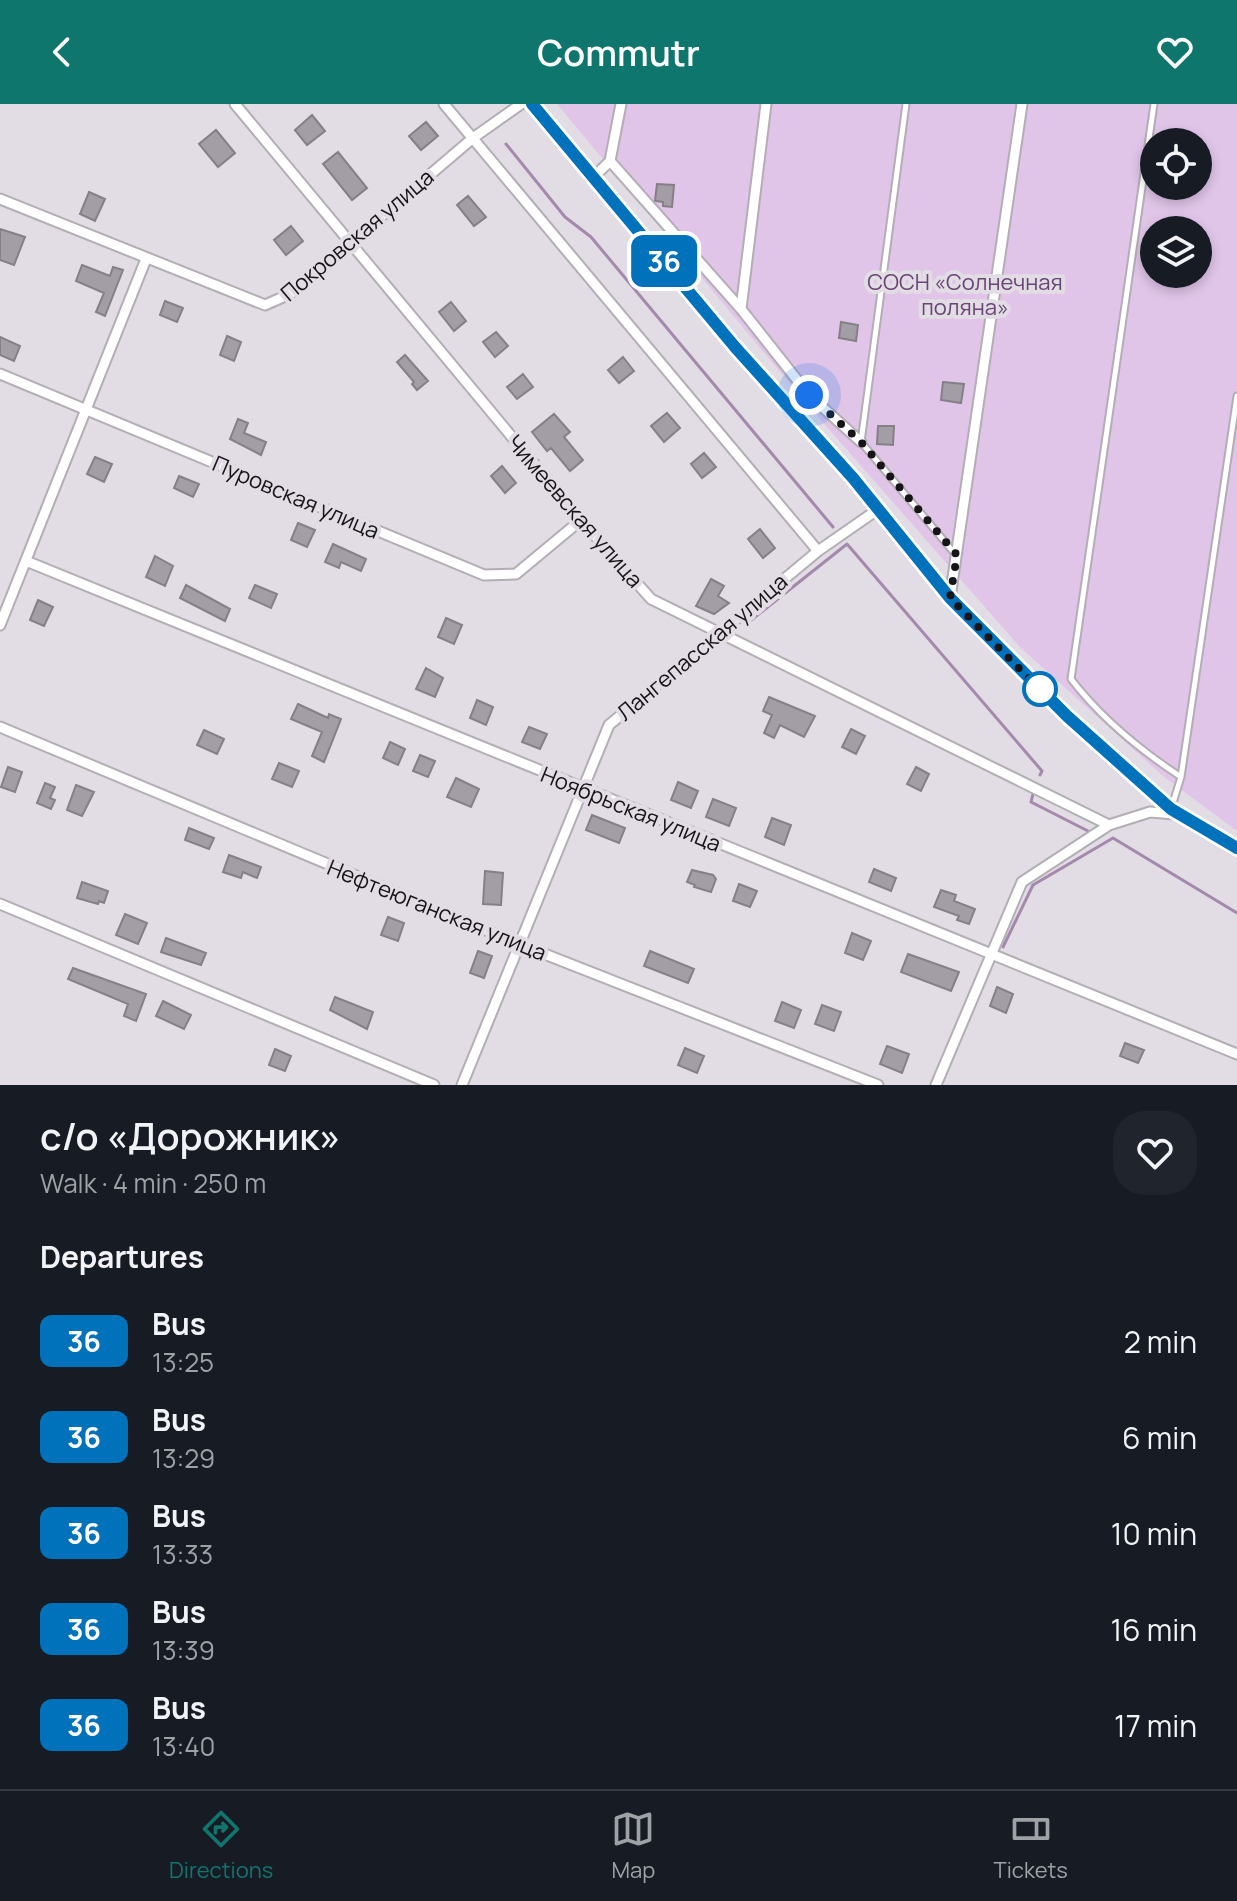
<!DOCTYPE html>
<meta charset="utf-8">
<style>
:root{--surface:#171b24;--page:#20242c;--text:#f1f3f6;--muted:#9ea1a6;--line:#363941;--accent:#0f766e}
body{margin:0;font-family:Manrope,sans-serif;background:var(--page);color:var(--text);height:100vh;display:flex;flex-direction:column;font-size:30px;white-space:nowrap}
*{box-sizing:border-box;margin:0}
p{font-size:26px;color:var(--muted)}
.icon{flex:none;width:44px;height:44px;fill:none;stroke:currentColor;stroke-width:2;stroke-linecap:round;stroke-linejoin:round}
.map{position:relative;height:981px;overflow:hidden}
.sheet{display:flex;flex-direction:column;background:var(--surface);flex:1}
.sheet>*{flex:none}
.badge{padding:0 16px;border-radius:12px;font-size:28px;line-height:52px}
.controls{position:absolute;left:1140px;top:24px;display:grid;gap:16px}
.controls a{display:grid;place-items:center;width:72px;height:72px;border-radius:50%;background:var(--surface);box-shadow:0 4px 12px #0003;font-size:40px}
.you{position:absolute;width:40px;height:40px;margin:-20px;border:6px solid #fff;border-radius:50%;background:#1a73e8;box-shadow:0 0 0 12px #1a73e833}
.map>.badge{position:absolute;translate:-50% -50%;box-shadow:0 0 0 4px #fff}
h2{padding:0 40px;font-size:30px;line-height:72px}
.round{display:grid;place-items:center;flex:none;width:84px;height:84px;border-radius:32px;background:var(--page)}
.head{display:flex;align-items:center;justify-content:space-between;height:136px;padding:0 40px}
h1{font-size:38px;font-weight:600;line-height:60px}
ul{padding:0;list-style:none}
li{display:flex;align-items:center;gap:24px;height:96px;padding:0 40px}
li div{flex:1}
li b{display:block;font-size:30px}
li em{font-style:normal}
li .badge{min-width:88px;font-weight:700;text-align:center}
header{display:flex;justify-content:space-between;align-items:center;height:104px;padding:0 40px;background:var(--accent);color:#fff;font-size:36px;font-weight:600}
.menu{display:flex;justify-content:space-around;align-items:center;height:112px;border-top:2px solid var(--line);background:var(--surface);font-size:22px;color:var(--muted)}
.menu a{display:grid;justify-items:center;gap:4px}
.menu .selected{color:var(--accent)}
.map>svg:first-child{display:block}
</style>
<header><svg class="icon" aria-label="back" viewBox="0 0 24 24"><path d="M15 5l-7 7 7 7"/></svg>Commutr<svg class="icon" aria-label="heart" viewBox="0 0 24 24"><path d="M12 20l-8-8c-3-5 5-10 8-4 3-6 11-1 8 4z"/></svg></header>
<div class="map">
<svg width="1237" height="981" viewBox="0 0 1237 981">
<rect width="100%" height="100%" fill="#e2dce4"/>
<!-- green -->
<path fill="#e0c5e8" fill-rule="evenodd" d="M557 0H1237V727L1163 672 1020 543 812 306ZM1154 38H1198V82H1154ZM1154 126H1198V170H1154Z"/>
<g fill="none" stroke-linecap="round" stroke-linejoin="round">
<!-- stream -->
<path stroke="#a389ab" stroke-width="3" d="M506 40 565 113 591 133 833 423
M745 521 847 440 1042 667 1040 671
M1033 690 1031 698 1088 727
M1003 843 1033 781 1113 734 1237 809"/>
</g>
<!-- building -->
<path fill="#a39da5" stroke="#857f87" stroke-width="2" d="M312 11 325 27 307 41 295 26Z
M426 18 438 32 421 46 409 32Z
M216 26 235 49 218 63 199 40Z
M338 48 367 84 352 96 323 60Z
M657 80 674 81 672 103 663 102V98L655 97Z
M89 88 105 95 95 117 80 110Z
M468 92 486 113 474 122 457 101Z
M291 122 303 137 286 151 274 136Z
M0 125 25 133 14 161 0 156Z
M82 161 110 172 113 163 123 166 105 212 96 208 104 189 76 177Z
M165 197 183 204 177 218 160 211Z
M451 198 466 217 454 227 439 208Z
M841 218 858 221 856 237 839 234Z
M496 228 508 242 495 253 483 238Z
M227 232 241 238 234 257 220 251Z
M0 233 20 242 14 257 0 251Z
M405 251 428 277 417 286 412 280 414 278 397 258Z
M623 253 634 267 619 279 608 266Z
M523 270 533 283 517 295 507 283Z
M943 278 964 280 961 299 941 296Z
M667 309 680 324 664 338 651 322Z
M554 310 570 328 564 333 583 356 570 367 551 344 547 347 532 328Z
M238 315 248 319 244 329 266 338 261 351 230 335Z
M878 322H894L893 341 877 340Z
M704 349 716 363 702 374 691 360Z
M95 353 112 360 104 378 87 370Z
M502 362 516 379 505 389 491 372Z
M179 372 199 380 193 393 174 384Z
M298 419 315 426 307 443 291 436Z
M760 425 775 444 763 454 748 435Z
M333 440 366 455 361 467 341 458 339 464 325 458Z
M155 452 173 462 165 482 146 473Z
M711 475 724 482 718 492 729 499 714 510 696 502Z
M186 481 230 505 225 517 180 494Z
M255 481 277 490 271 504 249 494Z
M38 496 53 503 44 522 30 516Z
M446 514 462 521 454 540 438 533Z
M426 564 443 574 435 593 416 585Z
M769 593 815 612 804 633 780 621 774 634 764 629 772 611 763 607Z
M477 596 493 603 486 621 470 614Z
M298 600 328 614 329 610 341 615 324 658 312 652 322 628 291 615Z
M529 623 547 630 540 645 522 638Z
M851 625 865 632 856 650 842 643Z
M204 626 224 635 217 650 197 641Z
M390 638 405 645 398 661 383 654Z
M420 651 435 657 428 673 413 667Z
M279 659 299 667 292 683 272 675Z
M8 663 22 668 15 688 1 683Z
M916 663 929 670 921 687 907 680Z
M456 674 479 685 471 703 447 693Z
M678 678 698 687 691 704 671 696Z
M45 679 55 683 50 694 55 696 51 705 37 699Z
M76 681 94 688 82 712 67 706Z
M713 695 736 704 729 722 706 713Z
M592 711 625 724 619 739 586 726Z
M772 714 791 721 784 741 765 733Z
M189 724 214 734 209 745 185 736Z
M229 751 261 763 257 774 243 768 241 774 223 768Z
M874 765 896 774 891 787 869 778Z
M692 766 713 771 716 775 711 788 694 783 695 781 687 778Z
M485 767 503 769 501 801 483 800Z
M82 778 108 787 104 799 99 797 98 800 77 794Z
M739 780 757 787 750 803 733 797Z
M941 786 956 791 954 797 975 805 969 820 957 816 959 812 934 803Z
M125 810 147 819 138 840 116 831Z
M388 813 404 819 398 837 381 831Z
M852 829 871 837 863 856 845 849Z
M166 834 206 849 201 861 161 848Z
M478 847 492 852 484 874 470 869Z
M650 847 694 865 688 879 644 862Z
M908 850 959 868 951 887 901 868Z
M73 864 146 890 136 917 124 912 128 900 68 875Z
M997 883 1013 890 1006 909 990 902Z
M335 893 373 908 367 925 330 906Z
M163 897 191 911 184 925 156 912Z
M782 898 801 906 794 924 775 917Z
M822 901 841 908 834 927 815 920Z
M1125 939 1144 946 1138 959 1120 952Z
M887 942 909 950 902 969 880 960Z
M685 944 704 952 697 969 678 961Z
M275 945 291 952 285 967 269 961Z"/>
<g fill="none" stroke-linecap="round" stroke-linejoin="round">
<defs>
<path id="lane" d="M906 0 861 338 956 451
M1154 0 1071 575C1101 614 1140 646 1181 673
M1172 702 1181 673 1237 292"/>
<path id="street" d="M235 0 581 416 651 495 1109 721
M444 0 818 447
M766 0 741 205 809 291 861 338
M610 57 741 205
M594 73 610 57 621 0
M0 95 265 201 290 190 473 34 521 0
M0 270 484 471 516 470 581 416
M26 457 1237 950
M950 494 1022 0
M0 521 146 155
M0 623 519 840 878 981
M0 800 434 981
M462 981 609 621 818 447 877 406
M936 981 1022 778 1109 721 1150 708 1175 710"/>
<path id="secondary" d="M532 0 735 243 853 374 950 494 1067 612 1171 705 1237 744"/>
</defs>
<!-- lane casing -->
<use href="#lane" stroke="#b3adb5" stroke-width="9"/>
<!-- street casing -->
<use href="#street" stroke="#b3adb5" stroke-width="13"/>
<!-- secondary casing -->
<use href="#secondary" stroke="#b3adb5" stroke-width="18"/>
<!-- lane -->
<use href="#lane" stroke="#fff" stroke-width="5"/>
<!-- street -->
<use href="#street" stroke="#fff" stroke-width="9"/>
<!-- secondary -->
<use href="#secondary" stroke="#c4e3cf" stroke-width="14"/>
</g>
<g fill="none" stroke-linecap="round" stroke-linejoin="round">
<defs>
<path id="line" d="M532 0 735 243 853 374 950 494 1067 612 1171 705 1237 744"/>
</defs>
<!-- line casing -->
<use href="#line" stroke="#fff" stroke-width="18"/>
<!-- line -->
<use href="#line" stroke="#0072bc" stroke-width="12"/>
<!-- walk -->
<path stroke="#161417" stroke-width="8" stroke-dasharray="0 14.4" d="M809 291 861 338 957 451 950 494 1047 593 1040 585"/>
</g>
<!-- markers -->
<circle fill="#fff" stroke="#0072bc" stroke-width="4" cx="1040" cy="585" r="16"/>
<g text-anchor="middle" dominant-baseline="central" stroke-width="8" stroke-linejoin="round" paint-order="stroke">
<!-- street labels -->
<g font-size="22" fill="#161417" stroke="#e2dce4">
<text transform="translate(357 131) rotate(-40)">Покровская улица</text>
<text transform="translate(296 393) rotate(23)">Пуровская улица</text>
<text transform="translate(575 407) rotate(49)">Чимеевская улица</text>
<text transform="translate(702 543) rotate(-40)">Лангепасская улица</text>
<text transform="translate(631 705) rotate(22)">Ноябрьская улица</text>
<text transform="translate(437 806) rotate(22)">Нефтеюганская улица</text>
</g>
<!-- park labels -->
<g font-size="22" fill="#694575" stroke="#e2dce4">
<text x="965" y="178">СОСН «Солнечная<tspan x="965" dy="25">поляна»</tspan></text>
</g>
</g>
</svg>
<div class="controls">
<a><svg class="icon" aria-label="locate" viewBox="0 0 24 24"><circle cx="12" cy="12" r="6"/><path d="M12 2v4M12 18v4M2 12h4M18 12h4"/></svg></a>
<a><svg class="icon" aria-label="layers" viewBox="0 0 24 24"><path d="M12 4l9 5-9 5-9-5zM3 14l9 5 9-5"/></svg></a>
</div>
<div class="you" style="left:809px;top:291px"></div>
<b class="badge" style="left:664px;top:157px;background:#0072bc;color:#fff">36</b>
</div>
<section class="sheet">
<div class="head"><div><h1>с/о «Дорожник»</h1><p>Walk · 4 min · 250 m</p></div><a class="round"><svg class="icon" aria-label="heart" viewBox="0 0 24 24"><path d="M12 20l-8-8c-3-5 5-10 8-4 3-6 11-1 8 4z"/></svg></a></div>
<h2>Departures</h2>
<ul>
<li><span class="badge" style="background:#0072bc;color:#fff">36</span><div><b>Bus</b><p>13:25</p></div><em>2 min</em></li>
<li><span class="badge" style="background:#0072bc;color:#fff">36</span><div><b>Bus</b><p>13:29</p></div><em>6 min</em></li>
<li><span class="badge" style="background:#0072bc;color:#fff">36</span><div><b>Bus</b><p>13:33</p></div><em>10 min</em></li>
<li><span class="badge" style="background:#0072bc;color:#fff">36</span><div><b>Bus</b><p>13:39</p></div><em>16 min</em></li>
<li><span class="badge" style="background:#0072bc;color:#fff">36</span><div><b>Bus</b><p>13:40</p></div><em>17 min</em></li>
</ul>
</section>
<nav class="menu">
<a class="selected"><svg class="icon" aria-label="directions" viewBox="0 0 24 24"><path d="M12 3l9 9-9 9-9-9zM9 14v-3h6M13 9l2 2-2 2"/></svg>Directions</a>
<a><svg class="icon" aria-label="map" viewBox="0 0 24 24"><path d="M3 6l6-2 6 2 6-2v14l-6 2-6-2-6 2zM9 4v14M15 6v14"/></svg>Map</a>
<a><svg class="icon" aria-label="tickets" viewBox="0 0 24 24"><path d="M3 7h18v10H3zM15 7v10"/></svg>Tickets</a>
</nav>
